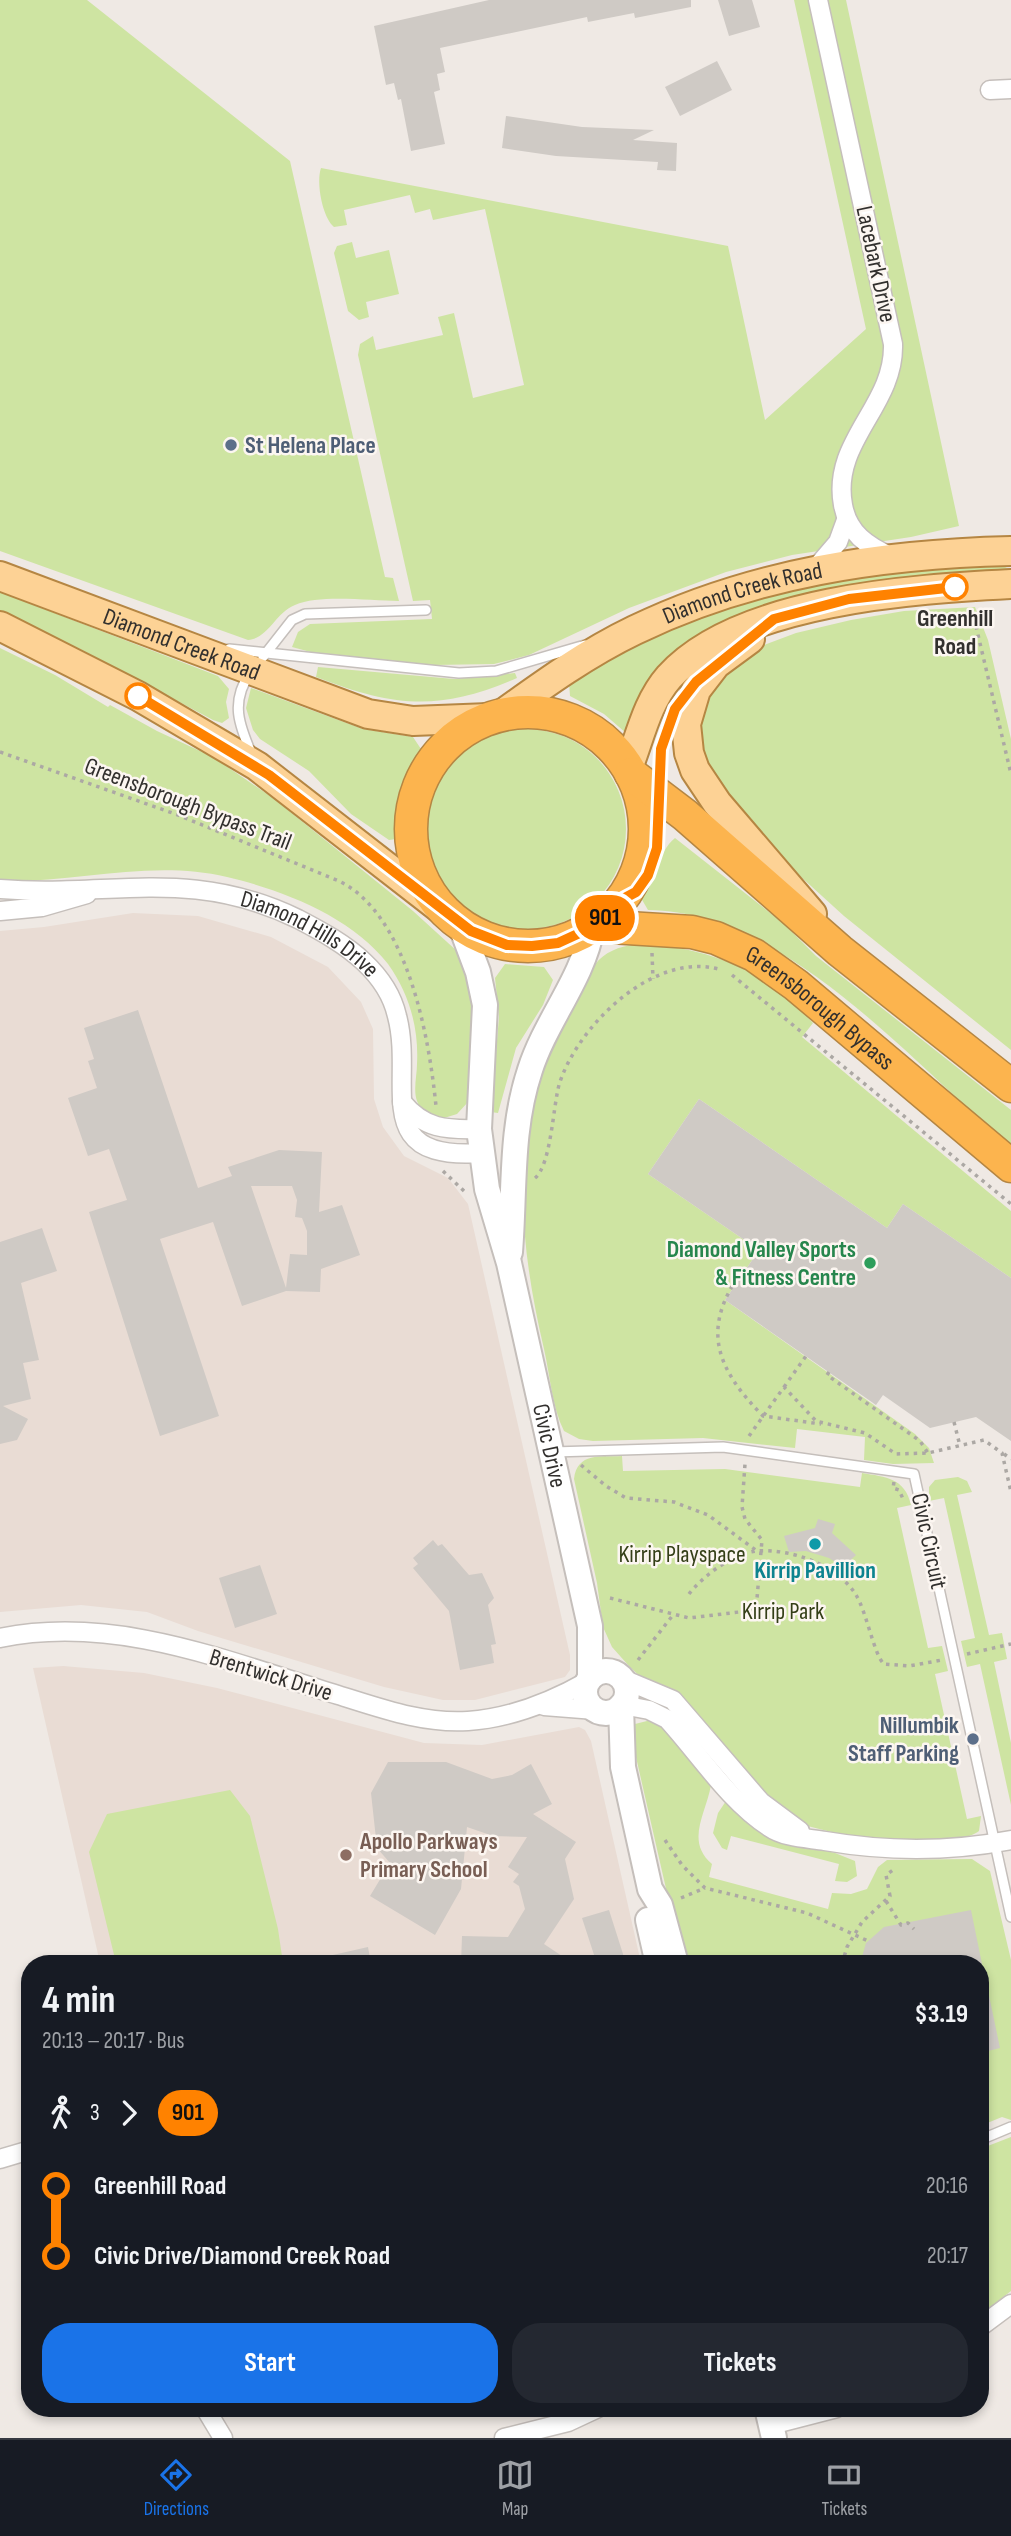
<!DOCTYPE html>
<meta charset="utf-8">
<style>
:root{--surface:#171b24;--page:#242831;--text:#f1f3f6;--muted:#9ea1a6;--line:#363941;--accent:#1a73e8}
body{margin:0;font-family:"Sofia Sans Condensed",sans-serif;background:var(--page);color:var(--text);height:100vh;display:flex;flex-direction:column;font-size:26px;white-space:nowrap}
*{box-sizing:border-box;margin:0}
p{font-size:23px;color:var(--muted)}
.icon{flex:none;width:38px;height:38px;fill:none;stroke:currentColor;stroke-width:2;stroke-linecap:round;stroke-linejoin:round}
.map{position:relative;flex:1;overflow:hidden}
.side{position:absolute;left:21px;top:1955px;width:968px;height:462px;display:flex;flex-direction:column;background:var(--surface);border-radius:28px;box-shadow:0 4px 10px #0003}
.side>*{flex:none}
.badge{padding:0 14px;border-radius:23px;font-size:24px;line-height:46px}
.map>.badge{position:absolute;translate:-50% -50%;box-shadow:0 0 0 4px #fff}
.legs{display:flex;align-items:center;gap:10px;height:77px;padding:0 21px;font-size:23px}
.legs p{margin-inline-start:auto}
.summary{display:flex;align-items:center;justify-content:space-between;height:119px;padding:0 21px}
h1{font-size:38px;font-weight:700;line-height:52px}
.button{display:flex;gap:14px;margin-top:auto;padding:14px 21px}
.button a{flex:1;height:80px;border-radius:28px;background:var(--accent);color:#fff;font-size:28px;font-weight:700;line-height:80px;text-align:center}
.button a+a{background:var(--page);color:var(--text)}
ul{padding:0 21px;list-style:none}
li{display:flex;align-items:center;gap:24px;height:70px;font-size:26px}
li i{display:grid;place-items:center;width:10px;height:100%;margin:0 9px;background:currentColor}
li i::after{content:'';width:18px;height:18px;margin:-9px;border:5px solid;border-radius:50%;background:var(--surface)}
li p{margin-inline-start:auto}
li:first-child i{background:linear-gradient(#0000 50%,currentColor 0)}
li:last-child i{background:linear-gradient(currentColor 50%,#0000 0)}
.tabs{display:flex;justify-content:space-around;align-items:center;height:98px;border-top:2px solid var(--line);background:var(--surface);font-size:19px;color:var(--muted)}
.tabs a{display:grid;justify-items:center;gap:4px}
.tabs .selected{color:var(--accent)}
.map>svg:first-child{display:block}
</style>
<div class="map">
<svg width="1011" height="2438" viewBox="0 0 1011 2438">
<rect width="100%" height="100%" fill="#efe9e4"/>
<!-- built -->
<path fill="#e9dcd4" d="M133 913 198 916 271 937 328 967 361 1002 373 1029 374 1099 383 1127 404 1156 448 1178 468 1204 570 1655V1670L565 1677 475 1700H443L384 1687 198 1631 147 1612 81 1605 0 1612V931L44 927Z
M63 1666 144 1673 217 1688 424 1743 482 1745 579 1727 585 1730 591 1741 641 1963H100L33 1668Z"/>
<!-- green -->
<path fill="#cee4a2" d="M0 0H87L290 161 385 577 393 578 399 601C370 601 320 594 295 605 275 613 269 638 248 640L0 551Z
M794 0H846L959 526 911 537 792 555 726 572 629 608 529 655 494 664 433 665 318 654 292 647 298 632 310 624 432 619 430 600 413 601 358 355 360 344 373 336 376 350 443 335 438 317 454 313 473 398 524 385 485 209 433 220 430 209 415 213 410 195 344 210 347 225 334 227C322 217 316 182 321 168L728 246 765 420 866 329Z
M352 242 356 258 389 250 399 294 366 302 369 317 359 320 348 311 334 253 337 246Z
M997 563 1011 570V575L734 622 626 733 604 714 570 696 569 683C647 631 744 592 837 578 890 570 944 568 997 563Z
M0 592 218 676 229 689 226 702 229 718 222 723 213 720 80 649 0 613Z
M975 607 988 640 1011 739V1050L844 916 767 846 718 791 696 736 709 685 753 649 796 633 851 620 904 611Z
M0 648 55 675 108 707 110 705 157 731 213 757 273 798 413 911 458 952 465 963 473 998 469 1101 457 1114 441 1119C430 1115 421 1113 417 1101 413 1090 417 1075 417 1064 419 1028 409 993 388 964 352 917 283 890 227 877 151 859 76 883 0 881Z
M318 667 454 679 515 673 517 678C439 712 394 707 316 677Z
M251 688 363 729 413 737 423 752C402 783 404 805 396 839L389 840 351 814 309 771 260 739 253 730 246 708Z
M426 829a100 100 0 1 1 200 0a100 100 0 1 1-200 0Z
M675 838 783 923 816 956 1011 1110V1147C912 1063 785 911 648 910L641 898C654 880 658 852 675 838Z
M639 944C709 947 766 970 813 1023L802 1037 1011 1211V1278L903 1204 887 1228 699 1099 648 1174 759 1250 725 1300 915 1434 929 1448 934 1463 893 1464 864 1460 865 1437 797 1429 795 1448 703 1438 593 1441 579 1439 564 1431C552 1407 550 1375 544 1349 515 1224 510 1125 571 1008 589 972 595 948 639 944Z
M505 964 544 967 553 980 543 1005 516 1048 498 1113 491 1112 499 1017 495 978Z
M622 1456 623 1471 725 1469 860 1487 862 1473C886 1477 905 1478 911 1505L897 1508 928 1648 942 1646 948 1671 935 1674 967 1819 981 1816 979 1831C947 1854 821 1836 787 1818L629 1666 612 1647 603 1627 597 1583 574 1479C577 1452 601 1457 622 1456Z
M958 1477 967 1481 972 1492 957 1495 989 1635 1002 1633 1007 1659 994 1662 1011 1743V1805L980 1664 967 1667 961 1641 975 1638 944 1498 929 1501V1487L935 1480Z
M655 1719 662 1721 711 1785C706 1814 685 1841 712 1864L709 1877 828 1909 832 1893 851 1894 867 1889 878 1867 887 1860 972 1859 990 1871 1011 1960V2120L1002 2117 980 2126V1964L683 1963 633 1744 635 1724Z
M230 1790 250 1816 278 1929 283 1963H116L89 1852 107 1814Z
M726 1801 788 1842 835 1853 855 1861 857 1876 847 1882 835 1881 839 1864 731 1836 727 1850 722 1848 713 1833 718 1813Z
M1011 2137V2291L980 2315V2149Z"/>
<!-- building -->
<path fill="#cfcac5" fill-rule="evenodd" d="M489 0H691V7L635 18 634 13 588 22 587 17 440 48 445 72 437 74 440 90 434 92 445 144 411 151 401 99 398 100 394 83 386 85 374 26Z
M718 0H752L760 27 729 36Z
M717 61 732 90 680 116 665 87Z
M506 116 582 127 654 130 633 140 677 143 676 171 657 170 658 162 556 156 502 148Z
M138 1010 198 1188 232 1176 228 1167 279 1150 322 1152 319 1212 342 1205 360 1255 321 1269 320 1292 286 1291 242 1306 213 1222 160 1239 219 1416 160 1436 89 1212 127 1200 109 1149 88 1156 68 1098 97 1088 88 1061 94 1059 84 1028ZM251 1186H292L297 1200 295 1217 302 1218 307 1231V1255L290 1254 286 1288Z
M699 1099 887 1228 903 1204 1011 1278V1441L976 1417 930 1428 883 1395 876 1405 725 1300 759 1250 648 1174Z
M42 1228 57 1271 21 1283 39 1360 23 1363 31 1399 3 1406 28 1419 17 1440 0 1444V1242Z
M818 1519 835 1524 832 1533 856 1555 843 1567 829 1558 806 1551 789 1552 784 1536 815 1528Z
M433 1540 438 1546 442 1544 469 1575 482 1573 494 1598 488 1605 496 1644 491 1645 494 1663 460 1670 449 1611 413 1568 418 1564 413 1558Z
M260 1565 277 1614 235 1628 219 1578Z
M388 1762H446L492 1779 512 1775 531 1764 552 1804 533 1814 576 1842 565 1859 574 1899 544 1944 574 1964H461L462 1936 508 1937 525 1909 519 1886 513 1882 519 1874 508 1867 527 1837 493 1836 467 1827 461 1889 435 1935 370 1896 390 1863 377 1848 371 1793Z
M609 1910 623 1954 625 1964H597L582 1918Z
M971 1910 982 1964H860L866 1943 884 1927Z
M368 1947 371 1964H324V1957Z
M980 1986H987L1000 2048 980 2053Z"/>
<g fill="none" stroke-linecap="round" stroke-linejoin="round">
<defs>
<path id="lane" d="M229 649 459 673 496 671 585 645
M263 657 292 620 305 614 426 610
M250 673C230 702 239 725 252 755
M659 786C658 754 663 724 683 697
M621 900C658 883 660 840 659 804
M553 1452 723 1447 914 1474 1011 1917
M980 2140 1011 2127"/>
<g id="street">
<path d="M818 0 893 344C895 406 831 441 843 505 848 533 867 546 892 557"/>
<path d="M990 90 1011 89"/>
<path d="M814 570 838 542 846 520"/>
<path id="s1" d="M0 889C111 898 189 866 298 919 321 931 345 944 364 962 380 977 392 994 397 1016 415 1084 368 1161 481 1153"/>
<path d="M0 911 42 907 87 894"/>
<path d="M402 1102C424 1129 446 1130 479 1129"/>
<path d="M0 1638C116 1614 229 1662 338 1695 380 1708 423 1724 468 1721 512 1718 551 1702 588 1681"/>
<path d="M623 1679 673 1700 761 1802 800 1831"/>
<path d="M622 1705 649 1710 667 1719C699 1754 729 1801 769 1827 785 1838 807 1838 825 1841 889 1852 948 1852 1011 1840"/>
<path d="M544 1706 595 1710"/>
<path d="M0 2159 30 2150"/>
<path d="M980 2327 1011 2304"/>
<path d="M205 2408 223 2438"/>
<path d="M771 2425 837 2408"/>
<path d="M504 2438 568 2422 598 2408"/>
</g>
<g id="secondary">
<path id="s2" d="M460 924 478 972 485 1005 479 1129 487 1189 509 1263 590 1626V1678"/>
<path d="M510 1252C515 1190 510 1130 530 1070 546 1020 583 979 592 928"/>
<circle cx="606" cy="1692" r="21"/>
<path d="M621 1706 623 1767 650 1889 660 1905 676 1964"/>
<path d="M648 1920 658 1964"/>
<path d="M767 2408 774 2438"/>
</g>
<g id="primary">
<path id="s3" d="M0 576 368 714 413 721 489 718"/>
<path d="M0 626 138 696 257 766 450 916"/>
<path d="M750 639 716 664 696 690 686 724 689 753 695 770 717 803 812 914"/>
<path id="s4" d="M501 715C544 684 587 653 635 630 753 573 881 554 1011 551"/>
<path d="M628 768C640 737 647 702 669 677 738 600 914 589 1011 584"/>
</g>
<g id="highway">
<circle cx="528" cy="829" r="117"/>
<path d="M631 774 685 815 840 951 1011 1086"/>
<path id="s5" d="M595 926 692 932 716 938 754 955 796 985 1011 1166"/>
</g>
</defs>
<!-- lane casing -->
<use href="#lane" stroke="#c5bfbb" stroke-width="12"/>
<!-- street casing -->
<use href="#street" stroke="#c5bfbb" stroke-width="21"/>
<!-- secondary casing -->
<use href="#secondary" stroke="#c5bfbb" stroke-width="28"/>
<!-- primary casing -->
<use href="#primary" stroke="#b58643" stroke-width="32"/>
<!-- highway casing -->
<use href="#highway" stroke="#b58643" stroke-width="35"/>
<!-- path -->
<path stroke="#aca8a4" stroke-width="3.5" stroke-dasharray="3.5 5" stroke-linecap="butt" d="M974 618 1011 774
M0 752 178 815 339 881C408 915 429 1037 436 1106
M652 953 653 979
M732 975 1011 1204
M443 1171 465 1192
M535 1178C551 1165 553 1107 559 1085 577 1026 655 949 722 970
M742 1276 740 1274C700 1331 718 1370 763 1416L821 1424
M829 1372 827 1375 920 1441 928 1453
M784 1387 806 1356
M954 1422 960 1446
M749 1436 784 1387 816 1421 865 1433 896 1454 928 1453 984 1440 1002 1453 1011 1492
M1004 1454 1011 1459
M581 1465 606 1486 626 1498 674 1502 708 1515 757 1551
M894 1482 893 1488 899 1490 904 1501
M689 1594C703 1576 732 1554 756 1551 790 1548 838 1565 856 1595 867 1613 874 1655 884 1664L909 1666 942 1660
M610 1598 689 1618 756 1610 762 1540 745 1519 742 1507 745 1464
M967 1654 1011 1644
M638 1660 673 1615
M665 1840 682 1865 705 1888 807 1913 868 1941
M681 1898 705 1888
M886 1901 901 1925 908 1923 914 1929
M842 1964 847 1947 862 1922 890 1896 886 1875 896 1868"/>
<!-- lane -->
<use href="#lane" stroke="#fff" stroke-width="9"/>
<!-- street -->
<use href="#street" stroke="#fff" stroke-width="18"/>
<!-- secondary -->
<use href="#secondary" stroke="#fff" stroke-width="24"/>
<!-- primary -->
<use href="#primary" stroke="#fdd295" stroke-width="28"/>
<!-- highway -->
<use href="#highway" stroke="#fcb44e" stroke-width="32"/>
</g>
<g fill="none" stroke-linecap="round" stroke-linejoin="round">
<defs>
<path id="line-1" d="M138 696 269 775 471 931 507 945 532 946 558 943 595 926 621 900 636 892 648 875 657 848 661 749 675 709 696 682 774 619 849 599 955 587"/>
</defs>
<!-- line-1 casing -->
<use href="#line-1" stroke="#fff" stroke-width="16"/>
<!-- line-1 -->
<use href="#line-1" stroke="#ff8200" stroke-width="10"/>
</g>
<!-- markers -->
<g fill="#5c6f8a" stroke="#fcf6f1" stroke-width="2.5">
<circle cx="231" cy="445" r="7"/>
<circle cx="973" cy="1739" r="7"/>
</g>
<g fill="#fff" stroke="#ff8200" stroke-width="3.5">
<circle cx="955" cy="587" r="12"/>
<circle cx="138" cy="696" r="12"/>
</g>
<circle fill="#2e9e5b" stroke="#fcf6f1" stroke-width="2.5" cx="870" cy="1263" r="7"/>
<circle fill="#0f9aa8" stroke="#fcf6f1" stroke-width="2.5" cx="815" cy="1544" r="7"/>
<circle fill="#8d6e63" stroke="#fcf6f1" stroke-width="2.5" cx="346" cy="1855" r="7"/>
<g text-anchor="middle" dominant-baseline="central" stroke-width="5" stroke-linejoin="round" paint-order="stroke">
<!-- street labels -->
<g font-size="24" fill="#32302e" stroke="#fcf6f1">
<text transform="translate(876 264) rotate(78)">Lacebark Drive</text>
<text stroke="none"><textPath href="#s4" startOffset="273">Diamond Creek Road</textPath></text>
<text stroke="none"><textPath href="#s3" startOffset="194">Diamond Creek Road</textPath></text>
<text transform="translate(188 804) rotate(21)">Greensborough Bypass Trail</text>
<text stroke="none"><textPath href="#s1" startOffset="320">Diamond Hills Drive</textPath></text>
<text stroke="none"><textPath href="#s5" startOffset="248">Greensborough Bypass</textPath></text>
<text stroke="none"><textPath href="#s2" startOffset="534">Civic Drive</textPath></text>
<text transform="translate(929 1541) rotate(78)">Civic Circuit</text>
<text transform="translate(271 1675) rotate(17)">Brentwick Drive</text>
</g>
<!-- service labels -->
<g font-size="24" font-weight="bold" fill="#4e5e75" stroke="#fcf6f1" text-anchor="start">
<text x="245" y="445">St Helena Place</text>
<text x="959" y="1725" text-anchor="end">Nillumbik<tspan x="959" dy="28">Staff Parking</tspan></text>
</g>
<!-- stop labels -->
<g font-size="24" font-weight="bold" fill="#32302e" stroke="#fcf6f1">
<text x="955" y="618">Greenhill<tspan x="955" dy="28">Road</tspan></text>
</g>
<!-- leisure labels -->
<g font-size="24" font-weight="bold" fill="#27864d" stroke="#fcf6f1" text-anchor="end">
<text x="856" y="1249">Diamond Valley Sports<tspan x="856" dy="28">&amp; Fitness Centre</tspan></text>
</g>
<!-- park labels -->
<g font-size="24" fill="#343f17" stroke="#fcf6f1">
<text x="682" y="1554">Kirrip Playspace</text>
<text x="783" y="1611">Kirrip Park</text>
</g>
<!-- culture labels -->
<g font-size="24" font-weight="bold" fill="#0d838f" stroke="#fcf6f1">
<text x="815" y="1570">Kirrip Pavillion</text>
</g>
<!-- education labels -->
<g font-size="24" font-weight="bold" fill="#785e54" stroke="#fcf6f1" text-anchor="start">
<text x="360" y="1841">Apollo Parkways<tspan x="360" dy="28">Primary School</tspan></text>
</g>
</g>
</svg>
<b class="badge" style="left:605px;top:918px;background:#ff8200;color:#111">901</b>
<section class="side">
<div class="summary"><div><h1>4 min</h1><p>20:13 – 20:17 · Bus</p></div><b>$3.19</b></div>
<div class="legs"><svg class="icon" aria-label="walk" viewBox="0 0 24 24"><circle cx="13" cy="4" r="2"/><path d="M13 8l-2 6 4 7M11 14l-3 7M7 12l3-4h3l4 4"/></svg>3<svg class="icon" aria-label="forward" viewBox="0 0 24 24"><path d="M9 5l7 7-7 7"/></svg><b class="badge" style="background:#ff8200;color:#111">901</b></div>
<ul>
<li><i style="color:#ff8200"></i><b>Greenhill Road</b><p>20:16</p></li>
<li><i style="color:#ff8200"></i><b>Civic Drive/Diamond Creek Road</b><p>20:17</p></li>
</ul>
<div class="button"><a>Start</a><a>Tickets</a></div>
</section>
</div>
<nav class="tabs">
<a class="selected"><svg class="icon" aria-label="directions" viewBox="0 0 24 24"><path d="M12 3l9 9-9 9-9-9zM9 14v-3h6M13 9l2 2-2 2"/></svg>Directions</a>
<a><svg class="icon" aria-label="map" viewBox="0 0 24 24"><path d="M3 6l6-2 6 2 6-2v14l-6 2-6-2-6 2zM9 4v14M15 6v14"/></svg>Map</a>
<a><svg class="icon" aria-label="tickets" viewBox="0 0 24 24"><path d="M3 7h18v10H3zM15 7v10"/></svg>Tickets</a>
</nav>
